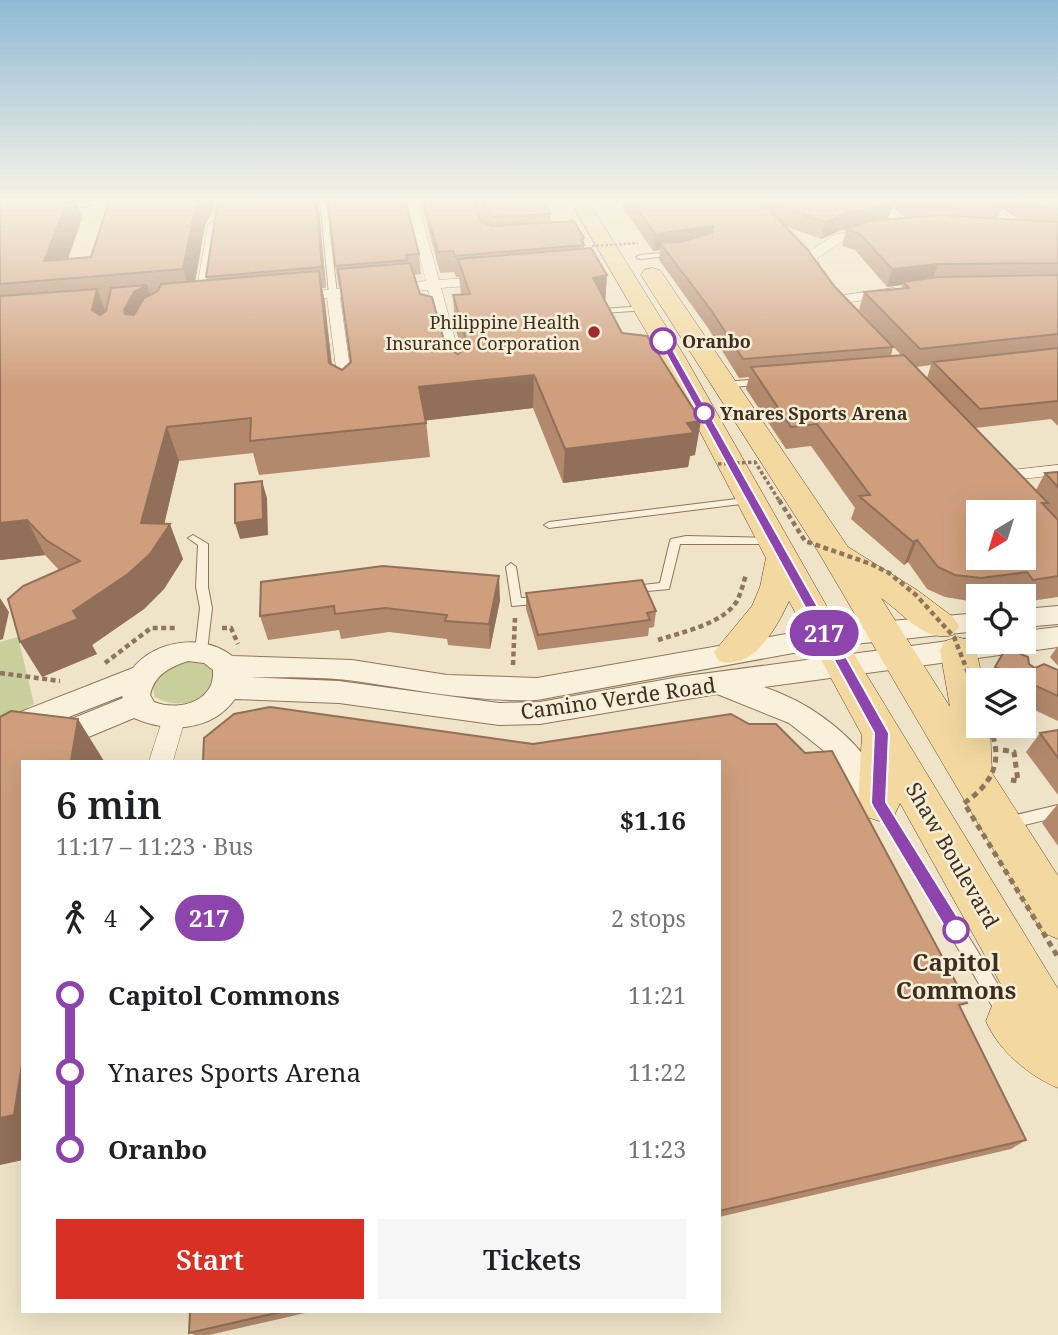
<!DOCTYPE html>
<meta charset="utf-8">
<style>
:root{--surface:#fff;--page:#f6f6f6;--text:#202124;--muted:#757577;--accent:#d93025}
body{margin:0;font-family:"Noto Serif",serif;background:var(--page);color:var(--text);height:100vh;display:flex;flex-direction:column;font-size:26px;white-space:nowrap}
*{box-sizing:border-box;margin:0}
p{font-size:23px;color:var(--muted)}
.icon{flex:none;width:38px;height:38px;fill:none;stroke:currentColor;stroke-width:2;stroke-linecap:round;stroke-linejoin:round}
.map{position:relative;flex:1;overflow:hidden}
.details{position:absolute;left:21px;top:760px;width:700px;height:553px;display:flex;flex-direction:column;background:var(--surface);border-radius:0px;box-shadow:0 7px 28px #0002}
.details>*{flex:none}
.badge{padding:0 14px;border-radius:23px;font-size:24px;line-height:46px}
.needle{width:46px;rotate:218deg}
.tools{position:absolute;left:966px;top:500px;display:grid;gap:14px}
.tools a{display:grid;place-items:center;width:70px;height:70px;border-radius:0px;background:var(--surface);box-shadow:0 7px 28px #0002;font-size:35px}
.map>.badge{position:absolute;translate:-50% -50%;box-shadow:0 0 0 4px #fff}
.legs{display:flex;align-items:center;gap:10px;height:77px;padding:0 35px;font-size:23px}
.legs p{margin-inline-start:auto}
.overview{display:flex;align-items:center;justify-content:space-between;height:119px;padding:0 35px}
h1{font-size:38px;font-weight:600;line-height:52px}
.button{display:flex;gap:14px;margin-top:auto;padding:14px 35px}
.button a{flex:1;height:80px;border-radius:0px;background:var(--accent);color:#fff;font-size:28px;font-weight:600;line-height:80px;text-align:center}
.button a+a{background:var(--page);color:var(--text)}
ul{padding:0 35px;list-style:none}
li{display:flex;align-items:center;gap:24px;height:77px;font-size:26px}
li i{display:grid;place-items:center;width:10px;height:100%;margin:0 9px;background:currentColor}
li i::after{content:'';width:18px;height:18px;margin:-9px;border:5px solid;border-radius:50%;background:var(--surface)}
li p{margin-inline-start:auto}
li:first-child i{background:linear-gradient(#0000 50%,currentColor 0)}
li:last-child i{background:linear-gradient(currentColor 50%,#0000 0)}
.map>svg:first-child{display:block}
</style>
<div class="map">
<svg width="1058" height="1335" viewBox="0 0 1058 1335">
<rect width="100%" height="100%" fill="#f0e4c8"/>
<!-- green -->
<path fill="#c9cf9b" d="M18 637 34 704 0 724V642Z
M192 659 207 663 215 672C211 702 179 711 155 697L152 685 159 672Z"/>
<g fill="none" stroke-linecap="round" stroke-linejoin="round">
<defs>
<path id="service" d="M107 199H121L63 210 60 208Z
M208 199H214L222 207 217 208Z
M320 199H326L337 294 333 296 329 294Z
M674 252 676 253V255L640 259 636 257 640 255Z
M644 306 648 308 647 310 603 313 599 311 603 309Z
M763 379 767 382 766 384 723 388 719 385 723 382Z
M753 497 758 500 757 502 549 528 544 525 549 522Z
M193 535 208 544V587L212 608 207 651 201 655 195 651 200 608 196 587 198 545 188 538Z
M686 536 772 538 777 541 772 544H680L669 589 626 593 624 590 626 587 660 583 670 541 671 539Z
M511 563 516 567 521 598 546 597 548 600 546 603 512 606 506 567Z
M881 800 886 802 1013 1009 1015 1015 1013 1021 1007 1023 1001 1021 876 810 874 806 876 802Z
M1058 805V817L1007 829 1002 827 1000 823 1002 819 1007 817Z"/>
<path id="minor" d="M405 199H417L439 280 491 276 498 280 491 284 441 288 466 379 458 384 450 379 428 290 340 297 354 396 346 401 340 399 327 298 292 301 285 297 292 293 426 281Z
M865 199H878L912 228 910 231H902Z
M972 199H985L1025 229 1023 232H1015Z
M214 221 220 225 208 305 201 309 194 305 208 225Z
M873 227 877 228V234L843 241 817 258 821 271 830 282 823 286C811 283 807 268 803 257L805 254 834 235Z
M894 288 901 292 899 295 837 304 830 300 837 296Z
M1058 465V475L1003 481 994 476 1003 471Z
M173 710 181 712 185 719 173 761H149L165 712Z"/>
<path id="tertiary" d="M1058 606V624L1024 627V609Z
M978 613V631L826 647 537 700C473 702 417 690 355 681 318 676 279 678 242 677L339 681 499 703 540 702 679 677 978 637V642H1024V631L1058 627V647L764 687C822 707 866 746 894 802L889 812 878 816 867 812 823 750 789 723 717 694 540 724 499 725 339 703 235 699C211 732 168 733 134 718L31 761H23V765L0 774V748L123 698 122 696 0 744V720L133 668C157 639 204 634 232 656L352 660 447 675 537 678 826 627ZM188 661 204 663 213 670C216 701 179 712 154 702L150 695C154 675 170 667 188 661Z"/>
<path id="primary" d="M569 199H587L685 357 855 656 1058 989V1088C1029 1076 998 1050 986 1021L993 1003 1008 997 900 803 894 816 879 821 864 816 858 803 862 735 789 601C777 627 753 672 719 661L714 652 752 606 760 587 766 558 661 357Z
M652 268 660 270 848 547 917 590 953 617 959 626 953 635C925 643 903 613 881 598L950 707 940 650 945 641 958 637 971 641 976 650 983 681H978V726H990L992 773 1058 876V939L1042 932 819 553 641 275 644 270Z"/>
</defs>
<!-- service casing -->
<use href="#service" stroke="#8d765c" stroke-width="2"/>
<!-- minor casing -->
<use href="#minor" stroke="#8d765c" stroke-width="1"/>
<!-- tertiary casing -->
<use href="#tertiary" stroke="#8d765c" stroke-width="2"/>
<!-- primary casing -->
<use href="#primary" stroke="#5b4430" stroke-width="1"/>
<!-- path-far1 -->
<path stroke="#8d765c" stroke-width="4.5" stroke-dasharray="5 3.5" stroke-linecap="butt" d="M222 628H231L238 644
M658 640C682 632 723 624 737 601 741 593 743 584 746 575
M105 663 151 628H175
M513 665 515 618
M0 673 60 681"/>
<!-- path -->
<path stroke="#8d765c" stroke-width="5" stroke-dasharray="6 4.5" stroke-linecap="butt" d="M1003 750 1014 752 1018 781 1011 780"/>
<!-- service -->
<use href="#service" fill="#faf1dc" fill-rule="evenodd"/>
<!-- minor -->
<use href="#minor" fill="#faf1dc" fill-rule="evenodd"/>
<!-- tertiary -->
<use href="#tertiary" fill="#faf1dc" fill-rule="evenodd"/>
<!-- primary -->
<use href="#primary" fill="#f3d9a0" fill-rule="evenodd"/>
<!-- path-bridge-far3 -->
<path stroke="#8d765c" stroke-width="2.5" stroke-dasharray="2.5 2" stroke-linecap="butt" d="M592 246 638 243"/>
<!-- path-bridge-far2 -->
<path stroke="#8d765c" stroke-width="3.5" stroke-dasharray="3.5 2.5" stroke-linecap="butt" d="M718 464 755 462 780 502"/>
<!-- path-bridge-far1 -->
<path stroke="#8d765c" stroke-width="4.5" stroke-dasharray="5 3.5" stroke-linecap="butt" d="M779 500 805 541 871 564 889 573 916 595 954 637 978 698"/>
<!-- path-bridge -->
<path stroke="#8d765c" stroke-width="5" stroke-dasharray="6 4.5" stroke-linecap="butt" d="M989 726C1004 759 994 783 964 803L1058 957"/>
</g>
<!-- wall -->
<path fill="#b2896c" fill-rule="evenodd" d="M218 199H318L326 288H322L332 364 342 370 351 362 340 287H339L335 266 328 199 419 254 421 274 414 275 420 294 446 348 458 354 462 351 455 327 453 295 461 294 459 277H456L454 272 440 273 420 199H542L551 214V223L584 238V249L607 275 605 301 622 333 695 455 690 456 688 467 563 483 533 408 426 420 430 457 259 475 253 453 179 461 164 524 183 559 164 589 144 609 92 645 97 654 42 677 59 570 45 555 0 560V204L82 218 68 259 91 257 214 208 205 225 195 281 207 280 206 277Z
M624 199H1058V426L1051 419 975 428 1036 490 1045 473 1058 472V519L1046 506V507L1058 520V597L1024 602V597H1016L1014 594 995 597H978V599L969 601 945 597 927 589 908 562 904 565 851 519 855 508 811 446 786 449 746 389 749 377 739 378 708 328 659 260 660 250 653 251 623 208ZM892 207 906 218 888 219ZM1002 208 1009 213 1018 219 998 218ZM785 226 821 239 844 229 848 228 846 229 842 246 855 250 887 287 902 285 901 289 864 292 859 310 901 355 891 356 893 347 835 287ZM931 365 927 378 916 367Z
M261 582 500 600 490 649 448 645 447 639 389 632 341 639 339 630 268 640 260 616Z
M526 593 656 611 654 627 649 628 648 636 538 650 526 609Z
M1058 646V666L1050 657Z
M1006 648 1035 668 1058 670V721L1024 705V681H987Z
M1058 730V795L1026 752 1040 733Z
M719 761 961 1009 1026 1140 1011 1149 719 1217Z
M1057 805H1058V846L1042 823Z
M190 1311H314L209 1335H195L189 1333Z"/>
<!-- shaded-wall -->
<path fill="#916f58" d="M68 199H76L82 218 61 279 44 261Z
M197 199H211L214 208 205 225 192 300 183 269Z
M316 199H318L326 288 322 267Z
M892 205 887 222 844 229 821 239 825 222 848 212Z
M713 226 710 243H660V250L653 251 655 234Z
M938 264 932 281 903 282 902 285 887 287 892 269Z
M319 271 325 302 335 396 329 363Z
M607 275 605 306 593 278Z
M147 285 157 316 136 342 124 310 134 292Z
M97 289 109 320 92 310Z
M534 375 533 408 422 421 419 387Z
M701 421 695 455 690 456 688 467 563 483 565 449 687 423Z
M167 427 179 461 161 538 170 524 183 559 164 589 144 609 92 645 97 654 42 677 20 642 73 611 141 523Z
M262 481 267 498 268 535 240 539 235 523Z
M27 520 45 555 0 560V523Z
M917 540 908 562 904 565 913 542Z
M499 576 500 600 490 649 489 624Z
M0 598 9 612 3 639 0 640Z
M78 719 104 761H71Z
M23 1058V1160L0 1165V1118Z"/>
<!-- building -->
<path fill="#cf9f7d" stroke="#916f58" stroke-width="2" fill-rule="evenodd" d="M3 199H68L44 261 91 257 110 199H197L183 269 0 284V204Z
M218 199H316L322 267 206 277Z
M328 199H405L419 254 406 255 408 260 335 266Z
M423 199H542L551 214 493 217 483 203 476 202 474 205 481 222 493 226 574 221 584 238 581 240 584 245 455 256 453 251 438 252Z
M630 199H884L892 205 848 212 825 222 760 200 807 249 835 287 893 347 743 359 711 310 660 243 681 242 712 233 713 226 655 234Z
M907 199H995L1003 205 914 204Z
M1019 199H1058V209L1030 206Z
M937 215 1058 222V263L938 264 892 269 860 234 846 229 870 221Z
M591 248 607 275 593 278 622 333 647 336 701 421 687 423 694 433 565 449 534 375 419 387 426 423 250 441 251 418 167 427 141 523 170 524 150 554 128 574 73 611 78 619 20 642 8 599 23 586 80 561 46 540 27 520 0 523V296L97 289 92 310 100 315 106 311 111 288 147 285 134 292 124 310 125 314 134 315 144 298 158 291 161 284 319 271 329 363 342 370 351 362 338 269 410 263 420 294 432 297 446 348 458 354 468 346 453 295 470 294 458 259Z
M1058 275V334L920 349 864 292 909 288 903 282 938 277Z
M1058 348V401L980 409 933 362Z
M904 355 1048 503H1042L1058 520V576L1033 580 1027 572 981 578 955 575 938 567 917 540 913 542 859 496 870 495 817 424 791 427 751 367ZM978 513H1024V558H978Z
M1058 472V487L1045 473Z
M262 481 263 519 235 523V484Z
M383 566 499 576 489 624 445 621 447 615 385 608 335 614 334 606 260 616 261 582Z
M642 580 656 611 647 613 650 620 538 635 526 593Z
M1006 648 1028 657 1029 664 1035 668 1044 664 1058 670V696L995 667Z
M270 707 533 744 731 714 749 724H776L805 753 832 751 967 1003 959 1005 1026 1140 719 1211V761H203L204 738 234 714Z
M11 711 78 719 71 761H23V1058L14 1115 0 1118V717Z
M1058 730V758L1040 733Z
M190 1311H285L189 1333Z"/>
<!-- sky -->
<linearGradient id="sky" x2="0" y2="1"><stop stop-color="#8fbad6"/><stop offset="0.52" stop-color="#f8f3e6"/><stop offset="1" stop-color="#f8f3e6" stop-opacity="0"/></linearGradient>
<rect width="1058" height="386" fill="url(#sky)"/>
<!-- line-1 -->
<path fill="#8e44ad" stroke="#fff" stroke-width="2" d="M663 338 668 341 889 733 886 802 962 924 965 930 962 936 956 938 950 936 873 807 871 803 874 733 659 341Z"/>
<!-- markers -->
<circle fill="#9e2a2b" stroke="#f7eed8" stroke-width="2.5" cx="594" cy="332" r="7"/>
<g fill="#fff" stroke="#8e44ad" stroke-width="3.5">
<circle cx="663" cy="341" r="12"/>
<circle cx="704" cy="413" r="9"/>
<circle cx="956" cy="930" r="12"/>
</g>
<g text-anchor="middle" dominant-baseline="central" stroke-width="5" stroke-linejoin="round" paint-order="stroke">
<!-- far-poi labels -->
<g font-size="18" fill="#3d2e20" stroke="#f7eed8" text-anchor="end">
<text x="580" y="322">Philippine Health<tspan x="580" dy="21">Insurance Corporation</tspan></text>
</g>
<!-- far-stop labels -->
<g font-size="18" font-weight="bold" fill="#3d2e20" stroke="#f7eed8" text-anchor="start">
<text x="682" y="341">Oranbo</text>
<text x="720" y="413">Ynares Sports Arena</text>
</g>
<!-- street labels -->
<g font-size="21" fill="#3d2e20" stroke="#f7eed8">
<text transform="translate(618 698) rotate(-8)">Camino Verde Road</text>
<text transform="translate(953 855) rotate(60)">Shaw Boulevard</text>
</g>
<!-- near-stop labels -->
<g font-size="24" font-weight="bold" fill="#3d2e20" stroke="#f7eed8">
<text x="956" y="961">Capitol<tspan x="956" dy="28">Commons</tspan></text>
</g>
</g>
</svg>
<div class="tools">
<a><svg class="needle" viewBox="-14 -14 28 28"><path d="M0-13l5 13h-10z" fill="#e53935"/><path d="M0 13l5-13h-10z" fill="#757577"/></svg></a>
<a><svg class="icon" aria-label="locate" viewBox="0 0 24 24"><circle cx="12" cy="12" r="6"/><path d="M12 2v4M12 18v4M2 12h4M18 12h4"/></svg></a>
<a><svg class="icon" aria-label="layers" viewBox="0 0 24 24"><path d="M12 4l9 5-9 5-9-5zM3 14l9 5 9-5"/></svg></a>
</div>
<b class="badge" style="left:824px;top:633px;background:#8e44ad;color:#fff">217</b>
<section class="details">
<div class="overview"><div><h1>6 min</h1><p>11:17 – 11:23 · Bus</p></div><b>$1.16</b></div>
<div class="legs"><svg class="icon" aria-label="walk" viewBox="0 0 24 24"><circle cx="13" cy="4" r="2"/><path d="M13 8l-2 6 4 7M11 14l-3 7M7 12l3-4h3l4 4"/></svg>4<svg class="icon" aria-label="forward" viewBox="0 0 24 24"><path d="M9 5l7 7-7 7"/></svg><b class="badge" style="background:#8e44ad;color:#fff">217</b><p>2 stops</p></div>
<ul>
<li><i style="color:#8e44ad"></i><b>Capitol Commons</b><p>11:21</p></li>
<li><i style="color:#8e44ad"></i><span>Ynares Sports Arena</span><p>11:22</p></li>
<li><i style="color:#8e44ad"></i><b>Oranbo</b><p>11:23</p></li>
</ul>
<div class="button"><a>Start</a><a>Tickets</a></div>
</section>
</div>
